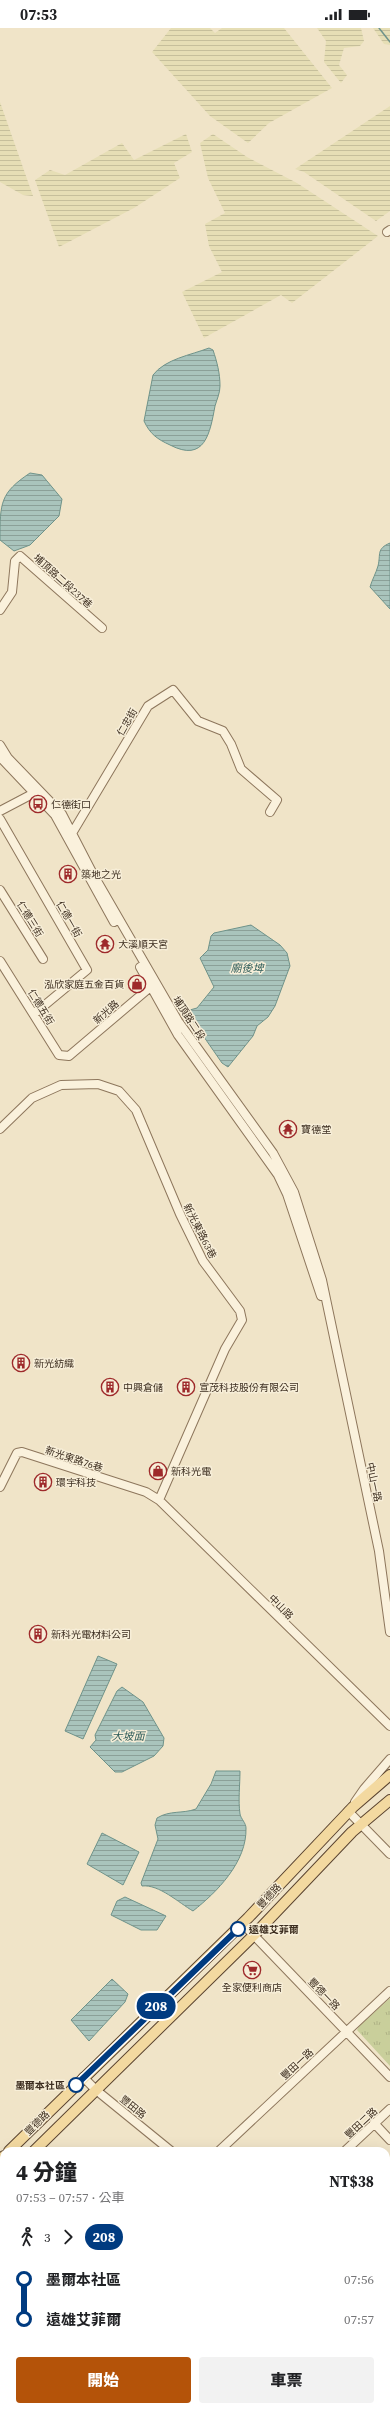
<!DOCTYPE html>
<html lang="zh-TW">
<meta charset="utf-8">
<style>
:root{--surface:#fff;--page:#f2f2f2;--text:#202124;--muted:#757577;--accent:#b45309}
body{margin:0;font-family:"Source Serif 4","Noto Sans TC",serif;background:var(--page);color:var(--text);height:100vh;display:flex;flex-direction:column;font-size:15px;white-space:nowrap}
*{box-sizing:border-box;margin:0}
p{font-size:13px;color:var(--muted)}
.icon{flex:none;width:22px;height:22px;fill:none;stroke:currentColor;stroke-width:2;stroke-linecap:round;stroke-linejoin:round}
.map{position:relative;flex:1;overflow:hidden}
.panel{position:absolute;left:0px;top:2119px;width:390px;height:264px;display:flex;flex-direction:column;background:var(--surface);border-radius:12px 12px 0 0;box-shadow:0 4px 16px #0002}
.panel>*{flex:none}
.badge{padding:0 8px;border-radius:13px;font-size:14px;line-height:26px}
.map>.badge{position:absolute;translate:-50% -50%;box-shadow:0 0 0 2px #fff}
.legs{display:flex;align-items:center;gap:6px;height:44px;padding:0 16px;font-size:13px}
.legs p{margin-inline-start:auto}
.headline{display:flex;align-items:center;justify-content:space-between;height:68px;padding:0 16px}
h1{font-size:22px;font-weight:800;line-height:30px}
.cta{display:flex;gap:8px;margin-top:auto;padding:8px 16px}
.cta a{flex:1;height:46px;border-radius:4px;background:var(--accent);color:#fff;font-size:16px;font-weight:800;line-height:46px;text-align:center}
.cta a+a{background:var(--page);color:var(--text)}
ul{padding:0 16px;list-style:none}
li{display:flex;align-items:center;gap:14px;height:40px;font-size:15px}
li i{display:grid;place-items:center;width:6px;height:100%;margin:0 5px;background:currentColor}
li i::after{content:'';width:10px;height:10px;margin:-5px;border:3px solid;border-radius:50%;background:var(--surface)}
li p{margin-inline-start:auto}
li:first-child i{background:linear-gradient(#0000 50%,currentColor 0)}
li:last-child i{background:linear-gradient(currentColor 50%,#0000 0)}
.status{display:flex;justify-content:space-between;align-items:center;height:28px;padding:0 20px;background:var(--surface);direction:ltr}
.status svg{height:11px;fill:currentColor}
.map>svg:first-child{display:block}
</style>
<div class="status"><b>07:53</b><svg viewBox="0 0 49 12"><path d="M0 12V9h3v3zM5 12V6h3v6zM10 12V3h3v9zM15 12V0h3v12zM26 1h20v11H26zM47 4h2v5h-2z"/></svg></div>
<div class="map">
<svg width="390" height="2383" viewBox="0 0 390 2383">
<defs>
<pattern id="farmland-rules" width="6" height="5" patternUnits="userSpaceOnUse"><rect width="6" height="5" fill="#e6deb5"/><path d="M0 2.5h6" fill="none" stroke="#c6bf9b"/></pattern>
<pattern id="park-tufts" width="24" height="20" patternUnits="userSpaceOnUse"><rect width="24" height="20" fill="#c9cf9b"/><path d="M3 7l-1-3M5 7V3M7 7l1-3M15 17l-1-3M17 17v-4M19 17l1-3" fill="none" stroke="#aeb285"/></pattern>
<pattern id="water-rules" width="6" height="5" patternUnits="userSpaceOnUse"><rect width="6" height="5" fill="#a9c4bc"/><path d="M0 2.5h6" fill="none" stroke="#8ba098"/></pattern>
</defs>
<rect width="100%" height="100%" fill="#f0e4c8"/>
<!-- farmland -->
<path fill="url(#farmland-rules)" d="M171 0H210L215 5 222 0H284L332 60 269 95 248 115 210 88 152 24Z
M317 0H361L364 13 360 18 344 20 339 37 347 47 341 55 324 34 326 13Z
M373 0H390V17L384 16Z
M0 74 33 168 23 167 0 154Z
M390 78V183L376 193 304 144 295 141Z
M186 106 192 124 174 135 180 150 134 180 59 219 35 152 50 142 65 147 122 115 134 132Z
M213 106 247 129 297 155 378 208 292 275 281 267 204 310 182 264 222 244 209 218 205 196 225 185 208 150 200 115Z"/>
<!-- park -->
<path fill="url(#park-tufts)" d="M390 1970V2038L357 2002 359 1998Z"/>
<!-- water -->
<path fill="url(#water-rules)" stroke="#6f938a" d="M209 320 213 322C217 334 220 345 220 358 220 365 217 371 215 378 210 405 205 435 170 417 157 411 150 406 144 393L153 347C165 331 191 327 209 320Z
M30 445 42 447 62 471 59 488 30 517 14 523 0 512C0 475 0 465 30 445Z
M390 515V581L370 559C372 552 376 545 378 538 381 526 376 521 390 515Z
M251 897 280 917 287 925 290 938 275 978 268 989 257 998 253 1008 228 1039 222 1035 186 983 197 980 214 959 200 930 208 922 211 908 214 905Z
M98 1628 117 1636 83 1711 65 1703Z
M122 1659 143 1674 164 1710 163 1718 154 1728 122 1744H115L90 1719 96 1712 95 1707 117 1663Z
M216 1743H240C240 1757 238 1772 240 1786 241 1791 246 1795 246 1800 247 1834 217 1864 193 1883 179 1875 159 1856 142 1858L141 1855 158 1811 155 1797 157 1790C170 1782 182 1786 196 1781L211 1756Z
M102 1805 139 1824 123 1857 87 1836Z
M125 1869 166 1888 157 1902H141L111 1887 117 1873Z
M112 1951 128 1966 125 1974 89 2013 71 1992Z"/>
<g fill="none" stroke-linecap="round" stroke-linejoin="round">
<!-- stream -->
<path stroke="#6f938a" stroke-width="1.5" d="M379 0 390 14"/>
<defs>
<path id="minor" d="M387 204 390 202
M0 582 12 564 15 533 20 528 102 600
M0 717 8 730 62 786 93 846 178 993 273 1125 294 1164 322 1252 379 1523 390 1604
M0 729 55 787 114 894
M0 783 38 763
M0 791 87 942 34 986
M71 807 148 678 173 662 198 693 223 703 231 716 241 741 277 772 270 784
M0 862 43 931
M0 933 59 1027 69 1028 154 956
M140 939 178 1007 278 1147 287 1166 321 1268
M0 1101 32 1070 61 1057 98 1056 119 1063 136 1082 180 1186 203 1233 240 1283 242 1292 225 1321 159 1472
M0 1459 17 1425 22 1424 146 1464 159 1472 390 1698
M355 1774 364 1761 390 1731
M348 1783 390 1826
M243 1896 390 2049
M83 2049 96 2062 171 2123
M374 2095 390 2112
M219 2123 390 1963
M345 2123 390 2081
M386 2203 390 2199
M1 2286 4 2290
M386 2300 390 2304
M0 2345 4 2350
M29 2379 32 2383
M152 2379 156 2383"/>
<path id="major" d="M9 2123 248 1890 353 1779 390 1747
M34 2123 254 1907 352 1804 390 1772
M0 2132 4 2128
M0 2157 4 2153
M386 2350 390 2345
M361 2383 364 2379"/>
</defs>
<!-- minor casing -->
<use href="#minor" stroke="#8d765c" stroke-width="10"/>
<!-- major casing -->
<use href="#major" stroke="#5b4430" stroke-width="12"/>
<!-- minor -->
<use href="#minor" stroke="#faf1dc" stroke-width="8"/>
<!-- major -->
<use href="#major" stroke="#f3d9a0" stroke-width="10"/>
</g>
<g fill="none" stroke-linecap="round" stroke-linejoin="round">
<defs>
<path id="line-1" d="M76 2057 238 1901"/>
</defs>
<!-- line-1 casing -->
<use href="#line-1" stroke="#fff" stroke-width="9"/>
<!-- line-1 -->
<use href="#line-1" stroke="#003b80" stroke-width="6"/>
</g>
<!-- icons -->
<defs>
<symbol id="bus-ring" viewBox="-11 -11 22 22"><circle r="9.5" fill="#f7eed8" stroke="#9e2a2b" stroke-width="1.5"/><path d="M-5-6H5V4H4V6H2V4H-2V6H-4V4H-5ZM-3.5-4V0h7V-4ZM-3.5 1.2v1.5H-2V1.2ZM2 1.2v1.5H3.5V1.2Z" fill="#9e2a2b"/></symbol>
<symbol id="building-ring" viewBox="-11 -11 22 22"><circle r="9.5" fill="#f7eed8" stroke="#9e2a2b" stroke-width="1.5"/><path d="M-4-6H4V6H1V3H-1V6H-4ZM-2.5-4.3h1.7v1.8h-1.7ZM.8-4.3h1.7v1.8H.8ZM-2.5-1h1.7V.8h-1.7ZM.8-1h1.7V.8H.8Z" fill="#9e2a2b"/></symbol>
<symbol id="temple-ring" viewBox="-11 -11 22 22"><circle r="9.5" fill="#f7eed8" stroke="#9e2a2b" stroke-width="1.5"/><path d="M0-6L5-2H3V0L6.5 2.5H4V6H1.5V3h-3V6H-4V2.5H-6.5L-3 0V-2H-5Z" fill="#9e2a2b"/></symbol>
<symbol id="shop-ring" viewBox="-11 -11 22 22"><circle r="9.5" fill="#f7eed8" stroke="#9e2a2b" stroke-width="1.5"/><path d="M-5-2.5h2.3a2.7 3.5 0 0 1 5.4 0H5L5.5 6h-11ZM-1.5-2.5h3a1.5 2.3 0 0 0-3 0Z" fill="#9e2a2b"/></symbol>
<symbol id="supermarket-ring" viewBox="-11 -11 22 22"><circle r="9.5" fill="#f7eed8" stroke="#9e2a2b" stroke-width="1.5"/><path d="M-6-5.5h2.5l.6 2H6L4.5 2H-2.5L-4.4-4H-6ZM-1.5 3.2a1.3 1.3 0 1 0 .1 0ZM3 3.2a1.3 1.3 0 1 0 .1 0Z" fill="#9e2a2b"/></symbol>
</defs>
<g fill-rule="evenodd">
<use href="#bus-ring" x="28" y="766" width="20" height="20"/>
<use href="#building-ring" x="58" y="836" width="20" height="20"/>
<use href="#temple-ring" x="95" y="906" width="20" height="20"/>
<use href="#shop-ring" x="127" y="946" width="20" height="20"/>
<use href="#temple-ring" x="278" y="1091" width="20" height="20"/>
<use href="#building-ring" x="11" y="1325" width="20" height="20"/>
<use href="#building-ring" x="100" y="1349" width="20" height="20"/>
<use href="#building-ring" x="176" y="1349" width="20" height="20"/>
<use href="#shop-ring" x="148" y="1433" width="20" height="20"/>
<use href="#building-ring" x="33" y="1444" width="20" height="20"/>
<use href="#building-ring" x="28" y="1596" width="20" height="20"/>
<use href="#supermarket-ring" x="242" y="1932" width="20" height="20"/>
</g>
<!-- markers -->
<g fill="#fff" stroke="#003b80" stroke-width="2">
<circle cx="238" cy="1901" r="7"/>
<circle cx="76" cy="2057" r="7"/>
</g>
<g text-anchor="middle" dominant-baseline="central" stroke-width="3" stroke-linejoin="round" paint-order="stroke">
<!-- street labels -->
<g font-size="10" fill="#3d2e20" stroke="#f7eed8">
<text transform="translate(63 553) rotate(42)">埔頂路二段237巷</text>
<text transform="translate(127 694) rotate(-60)">仁忠街</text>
<text transform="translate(30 891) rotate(58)">仁德三街</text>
<text transform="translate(69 891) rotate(60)">仁德一街</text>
<text transform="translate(41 979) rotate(58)">仁德五街</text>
<text transform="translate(106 984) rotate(-41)">新光路</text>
<text transform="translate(189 990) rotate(57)">埔頂路二段</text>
<text transform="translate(200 1203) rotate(63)">新光東路63巷</text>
<text transform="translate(74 1431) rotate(18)">新光東路76巷</text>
<text transform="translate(374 1454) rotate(78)">中山一路</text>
<text transform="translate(281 1579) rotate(45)">中山路</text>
<text transform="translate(269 1868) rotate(-47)">豐德路</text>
<text transform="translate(324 1966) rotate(46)">豐德一路</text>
<text transform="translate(297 2036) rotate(-43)">豐田一路</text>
<text transform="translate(133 2079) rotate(39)">豐田路</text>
<text transform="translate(37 2095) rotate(-45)">豐德路</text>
<text transform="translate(361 2095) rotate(-43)">豐田二路</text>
</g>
<!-- poi labels -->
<g font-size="10" fill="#3d2e20" stroke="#f7eed8" text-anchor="start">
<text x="51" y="776">仁德街口</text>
<text x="81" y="846">築地之光</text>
<text x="118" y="916">大溪順天宮</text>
<text x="124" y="956" text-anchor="end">泓欣家庭五金百貨</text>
<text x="301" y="1101">寶德堂</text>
<text x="34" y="1335">新光紡織</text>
<text x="123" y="1359">中興倉儲</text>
<text x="199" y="1359">宣茂科技股份有限公司</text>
<text x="171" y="1443">新科光電</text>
<text x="56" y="1454">環宇科技</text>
<text x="51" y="1606">新科光電材料公司</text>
<text x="252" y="1959" text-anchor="middle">全家便利商店</text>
</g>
<!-- stop labels -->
<g font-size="10" font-weight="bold" fill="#3d2e20" stroke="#f7eed8" text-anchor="start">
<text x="249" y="1901">遠雄艾菲爾</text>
<text x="65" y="2057" text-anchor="end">墨爾本社區</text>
</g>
<!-- water labels -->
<g font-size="11" font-style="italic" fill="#2f5d5a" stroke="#f7eed8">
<text x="247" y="940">廟後埤</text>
<text x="128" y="1708">大坡面</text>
</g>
</g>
</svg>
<b class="badge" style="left:156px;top:1978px;background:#003b80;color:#fff">208</b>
<section class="panel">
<div class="headline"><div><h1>4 分鐘</h1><p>07:53 – 07:57 · 公車</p></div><b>NT$38</b></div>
<div class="legs"><svg class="icon" aria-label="walk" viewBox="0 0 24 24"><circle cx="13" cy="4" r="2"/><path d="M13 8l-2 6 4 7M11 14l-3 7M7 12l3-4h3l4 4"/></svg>3<svg class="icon" aria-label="forward" viewBox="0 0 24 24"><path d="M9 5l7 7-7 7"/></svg><b class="badge" style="background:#003b80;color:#fff">208</b></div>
<ul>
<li><i style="color:#003b80"></i><b>墨爾本社區</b><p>07:56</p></li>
<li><i style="color:#003b80"></i><b>遠雄艾菲爾</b><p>07:57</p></li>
</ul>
<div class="cta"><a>開始</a><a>車票</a></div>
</section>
</div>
